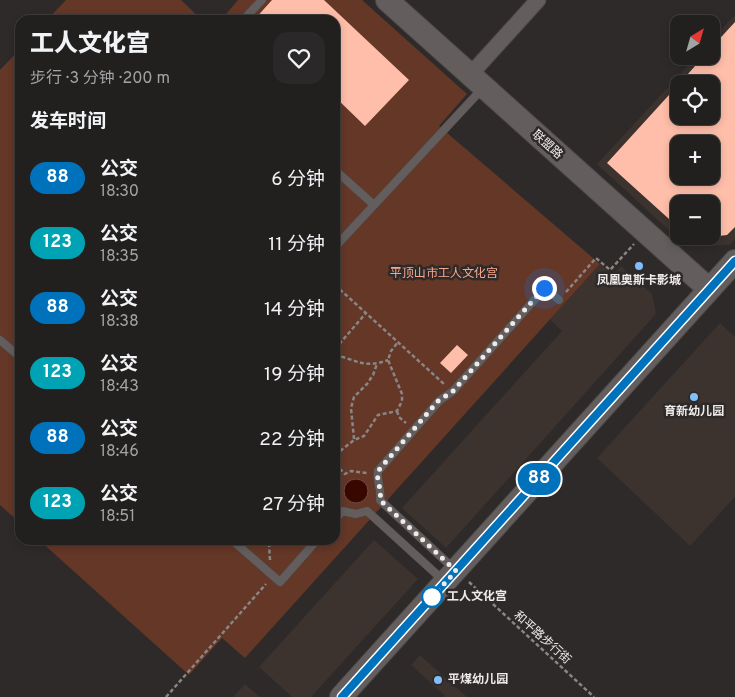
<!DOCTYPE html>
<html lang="zh">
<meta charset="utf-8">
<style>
:root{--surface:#22201f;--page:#2a2828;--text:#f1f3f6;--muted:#a2a3a4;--line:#3f3e3d}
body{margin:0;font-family:Overpass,"Noto Sans SC",sans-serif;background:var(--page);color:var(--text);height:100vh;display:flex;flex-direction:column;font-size:19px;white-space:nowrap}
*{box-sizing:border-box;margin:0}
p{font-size:16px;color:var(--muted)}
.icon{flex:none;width:28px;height:28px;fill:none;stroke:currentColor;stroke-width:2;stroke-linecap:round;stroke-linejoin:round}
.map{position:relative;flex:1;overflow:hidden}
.panel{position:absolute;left:15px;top:15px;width:325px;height:530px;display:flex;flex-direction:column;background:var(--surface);border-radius:15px;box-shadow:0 2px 8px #0003,0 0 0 1px var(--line)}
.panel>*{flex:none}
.badge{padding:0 10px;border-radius:16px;font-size:18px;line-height:32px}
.needle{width:32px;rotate:37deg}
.fabs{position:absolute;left:670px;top:15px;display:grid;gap:10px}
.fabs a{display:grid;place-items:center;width:50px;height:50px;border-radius:10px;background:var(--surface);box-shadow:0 2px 8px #0003,0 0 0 1px var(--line);font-size:25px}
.you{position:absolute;width:25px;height:25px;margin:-12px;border:4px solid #fff;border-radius:50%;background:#1a73e8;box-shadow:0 0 0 8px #1a73e833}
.map>.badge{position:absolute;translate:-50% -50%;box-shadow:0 0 0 2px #fff}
h2{padding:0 15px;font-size:19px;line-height:45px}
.round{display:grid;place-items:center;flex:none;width:52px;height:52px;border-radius:15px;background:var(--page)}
.head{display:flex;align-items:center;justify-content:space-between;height:85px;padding:0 15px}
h1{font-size:24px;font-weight:800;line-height:38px}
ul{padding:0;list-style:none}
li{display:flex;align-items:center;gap:15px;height:65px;padding:0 15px}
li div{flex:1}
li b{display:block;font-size:19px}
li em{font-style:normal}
li .badge{min-width:55px;font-weight:700;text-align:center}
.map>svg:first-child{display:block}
</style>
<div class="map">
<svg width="735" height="697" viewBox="0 0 735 697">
<rect width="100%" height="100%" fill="#2e2a29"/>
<!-- built -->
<path fill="#3c322e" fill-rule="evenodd" d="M735 15V239L730 245 686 246 597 164 697 56H711V40ZM679 84H711V116H679ZM679 144H711V176H679ZM679 204H711V236H679Z
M600 264 612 275 621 266 652 294 656 314 446 548 402 508 562 331 550 319Z
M720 323 735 337V497L690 546 597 458Z
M374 540 418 579 311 697H292L259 667Z
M420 655 467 697H444V695L411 665Z
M245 684 260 697H233Z"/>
<!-- green -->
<path fill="#643727" d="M66 0H181L202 20H47Z
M238 0H362L467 94 439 126 600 264 245 658 222 638 189 675 39 540H335V20H221Z
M20 49V523L0 505V70Z"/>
<!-- water -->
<path fill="#380800" stroke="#6f4c46" d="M344 491a12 12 0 1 1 24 0a12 12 0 1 1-24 0Z"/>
<!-- building -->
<path fill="#febea9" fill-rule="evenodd" d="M272 0H324L409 80 365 126 335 97V20H254Z
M735 22V227L727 235 711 237V204H679V228L607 163 679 84V116H711V84H679L704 56H711V48ZM679 144H711V176H679Z
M687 236H711V237L692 240Z
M457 345 468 355 451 373 440 363Z"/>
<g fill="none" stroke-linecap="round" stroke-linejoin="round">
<defs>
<path id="lane" d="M243 20 262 0
M335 170 374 205
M335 247 482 89
M0 340 20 357
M335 520 342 511 356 514 367 511 444 581
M232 540 280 582 317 540
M453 568 380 500C382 488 376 481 378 471L439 401 453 391 545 288 559 300"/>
<path id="street" d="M470 75 538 0"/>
<path id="secondary" d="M387 0 709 289
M341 697 735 261"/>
</defs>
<!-- lane casing -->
<use href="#lane" stroke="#4a4745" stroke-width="9"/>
<!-- street casing -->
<use href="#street" stroke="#4a4745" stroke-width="17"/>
<!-- secondary casing -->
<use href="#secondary" stroke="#4a4745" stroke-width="24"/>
<!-- path -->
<path stroke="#898685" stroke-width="2.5" stroke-dasharray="4 2.5" stroke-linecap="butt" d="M335 285 444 384
M566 292 596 258 610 270 634 244
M335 349 366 313
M335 355C357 360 365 369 388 360
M397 411 399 417 406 423
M354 439 351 408 354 397 367 384 373 375 377 364
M335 455 354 440 364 436 378 415 397 411 402 401V394L388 360 391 351 398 342
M335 464 345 474 351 471 367 473
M335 483V488
M335 494 338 502
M270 560 269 545 271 540
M469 582 594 697
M166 697 266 584"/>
<!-- lane -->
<use href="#lane" stroke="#635e5d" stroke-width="8"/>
<!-- street -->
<use href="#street" stroke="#635e5d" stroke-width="15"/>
<!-- secondary -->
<use href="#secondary" stroke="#635e5d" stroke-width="22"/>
</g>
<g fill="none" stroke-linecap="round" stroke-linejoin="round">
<defs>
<path id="line" d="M342 697 735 261"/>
</defs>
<!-- line casing -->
<use href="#line" stroke="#fff" stroke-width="11"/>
<!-- line -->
<use href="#line" stroke="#0072bc" stroke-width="8"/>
<!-- walk -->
<path stroke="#eeebea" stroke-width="5" stroke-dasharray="0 9" d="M432 597 456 571 380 500C382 488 376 481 378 471L438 401 453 391 544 288"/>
</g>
<!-- markers -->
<g fill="#80bdfa" stroke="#2e2a29" stroke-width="2">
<circle cx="639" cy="266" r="5"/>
<circle cx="694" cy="397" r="5"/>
<circle cx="438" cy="680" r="5"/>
</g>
<circle fill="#fff" stroke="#0072bc" stroke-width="2.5" cx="432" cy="597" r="10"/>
<g text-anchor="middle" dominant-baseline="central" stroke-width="5" stroke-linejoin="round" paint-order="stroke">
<!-- street labels -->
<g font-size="12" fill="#eeebea" stroke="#2e2a29">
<text transform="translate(547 145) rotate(42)">联盟路</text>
<text transform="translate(542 638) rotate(42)">和平路步行街</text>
</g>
<!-- park labels -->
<g font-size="12" fill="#f9a88d" stroke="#2e2a29">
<text x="444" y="274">平顶山市工人文化宫</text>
</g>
<!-- poi labels -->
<g font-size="12" font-weight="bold" fill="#eeebea" stroke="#2e2a29">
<text x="639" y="281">凤凰奥斯卡影城</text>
<text x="694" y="412">育新幼儿园</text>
<text x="448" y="680" text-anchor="start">平煤幼儿园</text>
</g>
<!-- stop labels -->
<g font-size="12" font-weight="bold" fill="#eeebea" stroke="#2e2a29" text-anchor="start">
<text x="447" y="597">工人文化宫</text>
</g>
</g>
</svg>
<div class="fabs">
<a><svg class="needle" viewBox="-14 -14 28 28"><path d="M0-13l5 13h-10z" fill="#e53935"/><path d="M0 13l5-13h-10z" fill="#a2a3a4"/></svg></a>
<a><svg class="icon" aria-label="locate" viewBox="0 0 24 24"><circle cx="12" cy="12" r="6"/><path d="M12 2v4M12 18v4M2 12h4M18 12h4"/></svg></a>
<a>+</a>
<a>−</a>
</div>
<div class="you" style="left:544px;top:288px"></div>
<b class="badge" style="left:539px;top:479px;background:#0072bc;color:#fff">88</b>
<section class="panel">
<div class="head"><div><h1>工人文化宫</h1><p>步行 · 3 分钟 · 200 m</p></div><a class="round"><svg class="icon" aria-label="heart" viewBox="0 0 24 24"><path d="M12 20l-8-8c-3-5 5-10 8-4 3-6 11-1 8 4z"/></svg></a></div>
<h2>发车时间</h2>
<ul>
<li><span class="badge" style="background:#0072bc;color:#fff">88</span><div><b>公交</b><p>18:30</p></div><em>6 分钟</em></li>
<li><span class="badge" style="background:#00a3b4;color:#fff">123</span><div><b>公交</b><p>18:35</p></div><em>11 分钟</em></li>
<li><span class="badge" style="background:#0072bc;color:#fff">88</span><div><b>公交</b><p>18:38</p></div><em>14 分钟</em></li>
<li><span class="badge" style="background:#00a3b4;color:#fff">123</span><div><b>公交</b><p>18:43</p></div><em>19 分钟</em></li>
<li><span class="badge" style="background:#0072bc;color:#fff">88</span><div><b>公交</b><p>18:46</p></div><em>22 分钟</em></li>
<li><span class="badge" style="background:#00a3b4;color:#fff">123</span><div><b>公交</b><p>18:51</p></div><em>27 分钟</em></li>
</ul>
</section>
</div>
